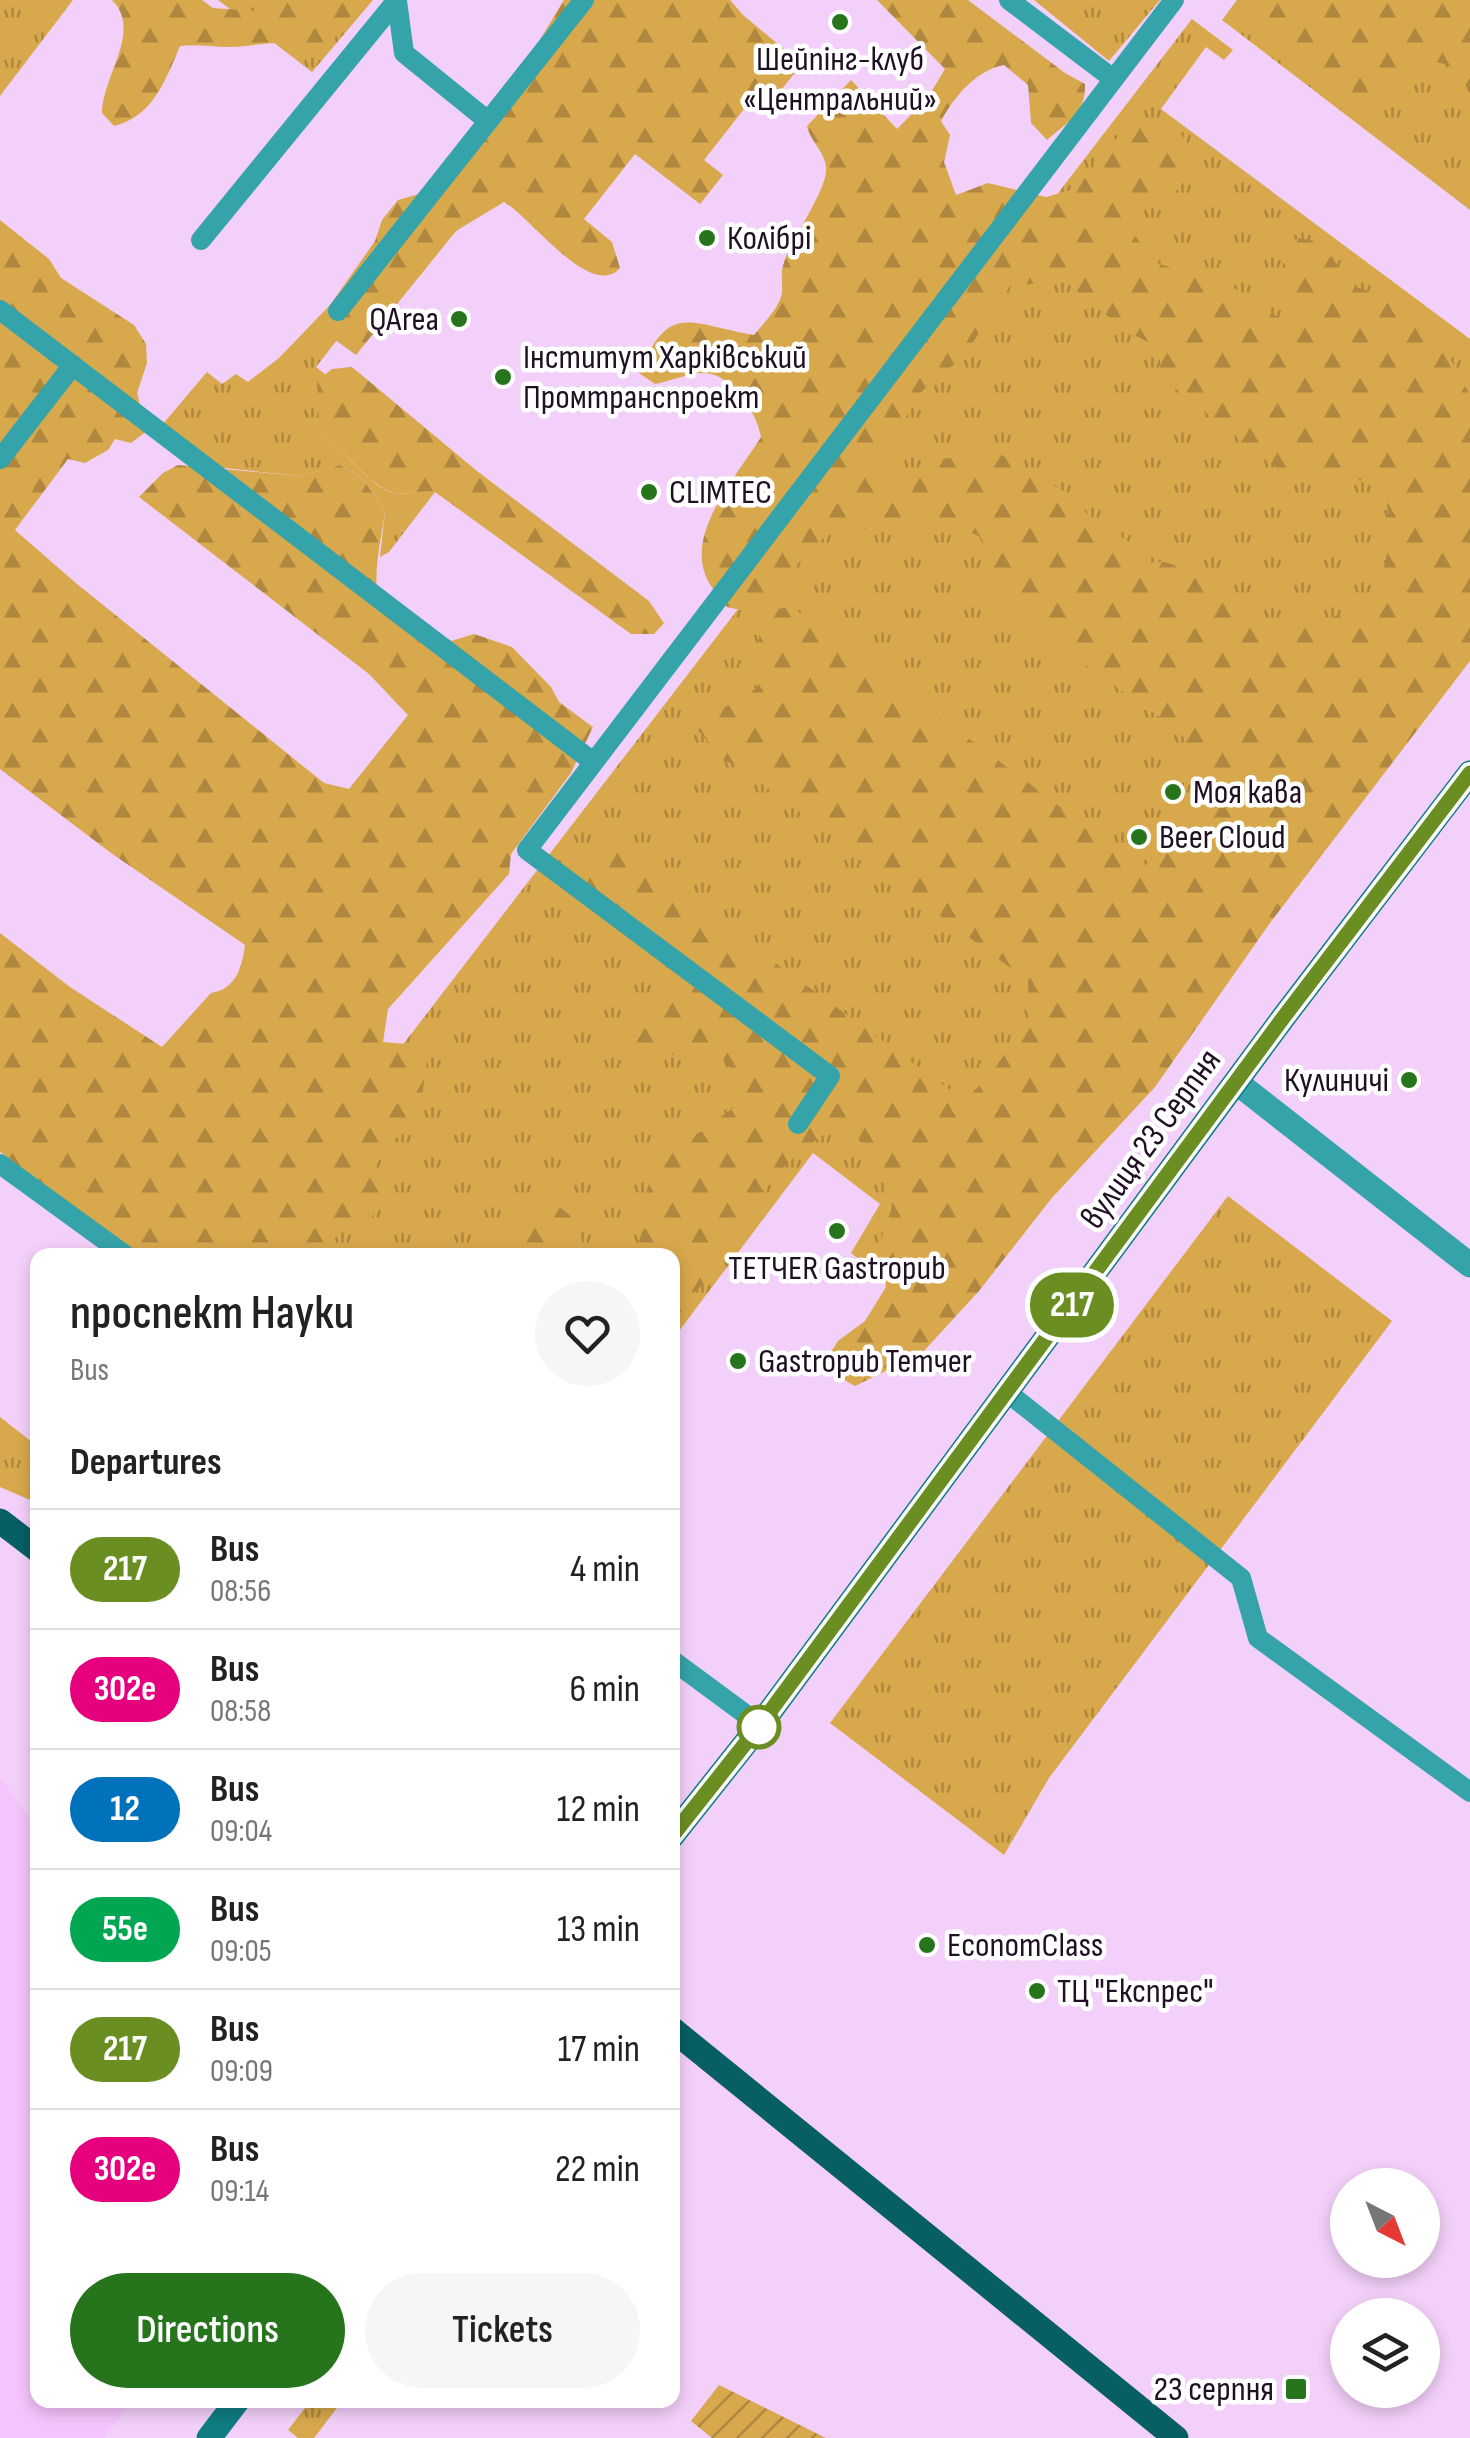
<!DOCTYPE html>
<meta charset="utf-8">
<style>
:root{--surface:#fff;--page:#f6f6f6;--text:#222;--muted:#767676;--line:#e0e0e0;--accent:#26751d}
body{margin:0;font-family:"Sofia Sans Condensed",sans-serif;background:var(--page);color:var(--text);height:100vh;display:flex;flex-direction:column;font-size:38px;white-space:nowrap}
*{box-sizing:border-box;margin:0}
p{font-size:32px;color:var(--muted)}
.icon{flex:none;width:55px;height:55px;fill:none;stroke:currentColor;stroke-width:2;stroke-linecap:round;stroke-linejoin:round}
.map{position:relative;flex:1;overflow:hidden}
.side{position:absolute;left:30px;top:1248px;width:650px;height:1160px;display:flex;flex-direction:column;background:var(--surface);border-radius:20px;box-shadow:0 5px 15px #0003}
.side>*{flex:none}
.badge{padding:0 20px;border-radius:32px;font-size:35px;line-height:65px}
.needle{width:65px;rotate:138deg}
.fabs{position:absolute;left:1330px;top:2168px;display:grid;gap:20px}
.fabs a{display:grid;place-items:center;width:110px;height:110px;border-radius:50%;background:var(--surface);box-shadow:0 5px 15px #0003;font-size:50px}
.map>.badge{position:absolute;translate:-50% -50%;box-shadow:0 0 0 5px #fff}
h2{padding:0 40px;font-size:38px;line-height:90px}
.round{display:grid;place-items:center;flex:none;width:105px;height:105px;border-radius:52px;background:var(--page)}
.headline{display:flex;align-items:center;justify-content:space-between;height:170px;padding:0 40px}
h1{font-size:48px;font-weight:600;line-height:75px}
.cta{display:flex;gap:20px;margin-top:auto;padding:20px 40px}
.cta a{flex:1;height:115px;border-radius:60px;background:var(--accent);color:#fff;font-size:40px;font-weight:600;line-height:115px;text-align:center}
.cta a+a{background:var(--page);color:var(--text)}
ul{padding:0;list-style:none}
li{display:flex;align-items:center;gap:30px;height:120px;padding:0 40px;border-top:2px solid var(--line)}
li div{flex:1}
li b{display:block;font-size:38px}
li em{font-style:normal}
li .badge{min-width:110px;font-weight:700;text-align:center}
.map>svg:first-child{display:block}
</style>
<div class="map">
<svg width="1470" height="2438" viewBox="0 0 1470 2438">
<defs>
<pattern id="grass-tufts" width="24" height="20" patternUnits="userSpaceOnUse" patternTransform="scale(2.5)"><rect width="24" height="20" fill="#d8a84c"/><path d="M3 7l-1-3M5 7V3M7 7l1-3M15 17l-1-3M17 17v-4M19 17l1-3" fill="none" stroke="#af873f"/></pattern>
<pattern id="forest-firs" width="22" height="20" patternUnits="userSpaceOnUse" patternTransform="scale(2.5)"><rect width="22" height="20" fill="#d8a84c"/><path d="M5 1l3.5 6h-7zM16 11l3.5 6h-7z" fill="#af873f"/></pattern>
<pattern id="garden-furrows" width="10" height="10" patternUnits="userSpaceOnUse" patternTransform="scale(2.5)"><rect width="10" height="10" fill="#d8a84c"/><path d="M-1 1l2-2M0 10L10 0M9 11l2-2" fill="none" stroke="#af873f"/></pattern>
</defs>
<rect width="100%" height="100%" fill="#f3d0f9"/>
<!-- built -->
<path fill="#f5c3fd" d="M0 1777 37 1829 38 2400H133L104 2438H0Z"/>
<!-- grass -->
<path fill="url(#grass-tufts)" d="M0 0H73L0 96Z
M218 0H373L312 72Z
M1034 0H1160L1109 61Z
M1237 0H1470V210L1222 20Z
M1192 19 1233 50 1224 60 1206 47 1161 109 1470 339V614L930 1316 851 1253 880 1204 813 1153 673 1339 672 1255H241Z
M330 305 337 340 316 367 326 375 319 428C337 444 372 489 394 493 405 495 422 490 435 492L389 552 380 557 385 511 363 479 340 465 301 476 214 467 162 425 207 372 222 384 236 374 248 382 279 358Z
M1228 1196 1392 1321 1049 1778 1004 1855 830 1723Z
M0 1417 37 1446V1503L0 1487Z
M311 2400H343L314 2438H298L288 2430Z"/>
<!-- forest -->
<path fill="url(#forest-firs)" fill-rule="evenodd" d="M112 0H202L213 8 255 11 281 0H362L332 42 310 50C278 37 262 46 229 47 212 47 198 44 180 46 166 79 153 117 114 126L102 113C102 76 143 31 112 0Z
M564 0H730L743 15 802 64 773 100 759 90 704 160 723 175 700 204 635 154 584 219 612 242 620 268C591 301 530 216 504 202L456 231 356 355 330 336V305L375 241 382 220 398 200 419 194 538 43Z
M877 0H968L1065 73 1085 84C1086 113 1068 122 1047 140L1031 123 1028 85 1004 65C975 71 955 96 941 121L950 135 944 162 956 195 988 183 1046 197 1075 189 1122 132 1160 122 1173 126 1190 145 1197 167 1171 197 1137 210 1131 231 1157 263 1236 289 1292 327 1308 316 1301 301 1282 277 1284 251 1298 238 1319 242 1354 286 1401 303 1414 319 1439 339 1470 395V661L1270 923 1155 1087 1051 1199 979 1291 922 1353 855 1386 830 1372 827 1358 838 1341 865 1321 886 1287 880 1243 892 1207 880 1173 858 1138 835 1129 818 1138 788 1163 761 1192 753 1211 712 1276 673 1313 672 1255H635L645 1221 652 1165 669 1146 701 1132 733 1108 730 1068 719 1056 700 1051 656 1057 626 1050 655 1003 681 978 678 948C661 941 647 943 630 938 597 927 573 909 555 879L605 839 964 1100 989 1077 1029 1018 1028 981 750 775 723 759 697 729C705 707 720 710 738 702 745 699 752 691 758 686 761 663 755 632 764 613L790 606 807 618 1082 823 1138 874 1196 808 1204 779 1197 750 1172 726 1064 650 1032 620 1019 615 1001 600 985 578 984 548 979 536C934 516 884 535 836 527L812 548 754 613 727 607C721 598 713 590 708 581 683 534 738 475 761 437 757 412 731 373 704 373 689 373 670 381 655 384L639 373C670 301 687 324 754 335 763 324 776 311 781 297 784 287 780 276 783 266 789 241 829 188 826 167 825 152 810 141 807 126L851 80 897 129 927 99 945 69ZM1058 281 1068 284 1125 330 1152 344 1160 359V370L1171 385 1282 472 1366 481 1386 495C1398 595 1366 609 1277 637L1258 617 1228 604 1210 575 1164 562 1148 563 1135 546 1087 514 1069 494 998 453 940 459 878 484 868 485 875 466 923 390 964 356 1010 286Z
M1250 0H1470V97C1459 57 1440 62 1405 63L1360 110 1344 106 1244 23 1246 5Z
M0 220 49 259 61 278 134 325 146 344 147 363 137 393 147 431 131 443 115 439 108 450 85 463 68 459 15 530 77 584 324 783 349 789 408 715 369 674 139 497 163 473 178 465 301 476 340 465 363 479 385 511C381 542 373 570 378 600L451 641 474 634 512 647 551 687 559 702 593 727 571 773 511 854 509 874 388 1009 383 1042 429 1046 418 1125 386 1144 376 1167 384 1193 369 1223 341 1231 322 1255H139L0 1152V933L70 987 162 1047 211 993C237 989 242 966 245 945L111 853 0 769Z
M352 367 477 471 649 601 664 623 654 634H631L435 492C422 490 405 495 394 493 372 488 337 444 319 428L317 381 332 369Z
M555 1205C577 1216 582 1231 584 1255H531L528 1247 512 1244 508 1222 533 1209Z"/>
<!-- garden -->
<path fill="url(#garden-furrows)" d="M719 2385 826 2438H712L691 2421Z"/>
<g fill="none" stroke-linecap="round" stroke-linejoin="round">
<!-- lane -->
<path stroke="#35a3aa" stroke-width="20" d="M1009 0 1112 78
M397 1 404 53 488 121
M201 240 397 0
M0 310 592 761
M338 311 584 0
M0 459 73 365
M798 1124 830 1076 527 850 1174 0
M0 1164 125 1255
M1008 1393 1241 1578 1258 1638 1470 1792
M672 1660 760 1725"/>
<!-- street -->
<path stroke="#35a3aa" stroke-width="25" d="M1236 1082 1470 1265"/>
<!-- secondary -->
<path stroke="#0f7c82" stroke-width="25" d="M672 1836 760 1725 1283 1018 1470 773
M209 2438 238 2400"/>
<!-- primary -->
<path stroke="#075f64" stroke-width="25" d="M0 1521 38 1550
M672 2029 1176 2438"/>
</g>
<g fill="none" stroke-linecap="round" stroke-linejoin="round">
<defs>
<path id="line" d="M672 1836 760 1725 1283 1018 1470 773"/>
</defs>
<!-- line casing -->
<use href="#line" stroke="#fff" stroke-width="22"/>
<!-- line -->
<use href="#line" stroke="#6b8e23" stroke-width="15"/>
</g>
<!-- markers -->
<g fill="#26751d" stroke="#fff" stroke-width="4">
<circle cx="840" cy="22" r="10"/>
<circle cx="707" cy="238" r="10"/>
<circle cx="459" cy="319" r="10"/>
<circle cx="503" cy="377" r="10"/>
<circle cx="649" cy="492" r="10"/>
<circle cx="1173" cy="792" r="10"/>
<circle cx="1139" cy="837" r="10"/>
<circle cx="1409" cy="1080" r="10"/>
<circle cx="837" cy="1231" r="10"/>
<circle cx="738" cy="1361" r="10"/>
<circle cx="927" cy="1945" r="10"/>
<circle cx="1037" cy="1991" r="10"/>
<rect x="1284" y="2377" width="24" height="24" rx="5"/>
</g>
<circle fill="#fff" stroke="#6b8e23" stroke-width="5" cx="759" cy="1727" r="20"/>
<g text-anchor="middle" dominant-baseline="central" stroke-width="9" stroke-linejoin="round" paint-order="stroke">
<!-- poi labels -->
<g font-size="35" fill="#201023" stroke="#fff" text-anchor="start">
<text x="840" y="59" text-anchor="middle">Шейпінг-клуб<tspan x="840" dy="40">«Центральний»</tspan></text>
<text x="727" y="238">Колібрі</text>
<text x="439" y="319" text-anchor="end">QArea</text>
<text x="523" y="357">Інститут Харківський<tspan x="523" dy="40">Промтранспроект</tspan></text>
<text x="669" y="492">CLIMTEC</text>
<text x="1193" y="792">Моя кава</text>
<text x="1159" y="837">Beer Cloud</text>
<text x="1389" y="1080" text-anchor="end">Кулиничі</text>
<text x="837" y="1268" text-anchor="middle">ТЕТЧЕR Gastropub</text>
<text x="758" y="1361">Gastropub Teтчеr</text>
<text x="947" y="1945">EconomClass</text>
<text x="1057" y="1991">ТЦ "Експрес"</text>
<text x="1274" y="2389" text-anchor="end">23 серпня</text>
</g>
<!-- street labels -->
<g font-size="35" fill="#201023" stroke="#fff">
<text transform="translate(1151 1139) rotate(-54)">вулиця 23 Серпня</text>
</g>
</g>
</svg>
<div class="fabs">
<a><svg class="needle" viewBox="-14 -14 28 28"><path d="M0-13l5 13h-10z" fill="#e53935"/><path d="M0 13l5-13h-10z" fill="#767676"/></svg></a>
<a><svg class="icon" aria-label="layers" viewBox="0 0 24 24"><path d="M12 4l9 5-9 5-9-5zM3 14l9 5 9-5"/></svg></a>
</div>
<b class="badge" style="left:1072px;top:1305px;background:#6b8e23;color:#fff">217</b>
<section class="side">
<div class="headline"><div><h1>проспект Науки</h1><p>Bus</p></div><a class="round"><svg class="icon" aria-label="heart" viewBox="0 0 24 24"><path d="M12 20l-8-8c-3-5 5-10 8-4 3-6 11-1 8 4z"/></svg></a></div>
<h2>Departures</h2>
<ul>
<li><span class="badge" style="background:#6b8e23;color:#fff">217</span><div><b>Bus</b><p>08:56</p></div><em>4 min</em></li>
<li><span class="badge" style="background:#e6007e;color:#fff">302е</span><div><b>Bus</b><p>08:58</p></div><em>6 min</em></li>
<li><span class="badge" style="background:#0072bc;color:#fff">12</span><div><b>Bus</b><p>09:04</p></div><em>12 min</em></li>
<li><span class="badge" style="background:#00a651;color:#fff">55е</span><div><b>Bus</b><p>09:05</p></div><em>13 min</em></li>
<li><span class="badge" style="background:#6b8e23;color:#fff">217</span><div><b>Bus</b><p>09:09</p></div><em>17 min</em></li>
<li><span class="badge" style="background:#e6007e;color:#fff">302е</span><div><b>Bus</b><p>09:14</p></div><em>22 min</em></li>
</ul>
<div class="cta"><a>Directions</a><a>Tickets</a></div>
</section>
</div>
